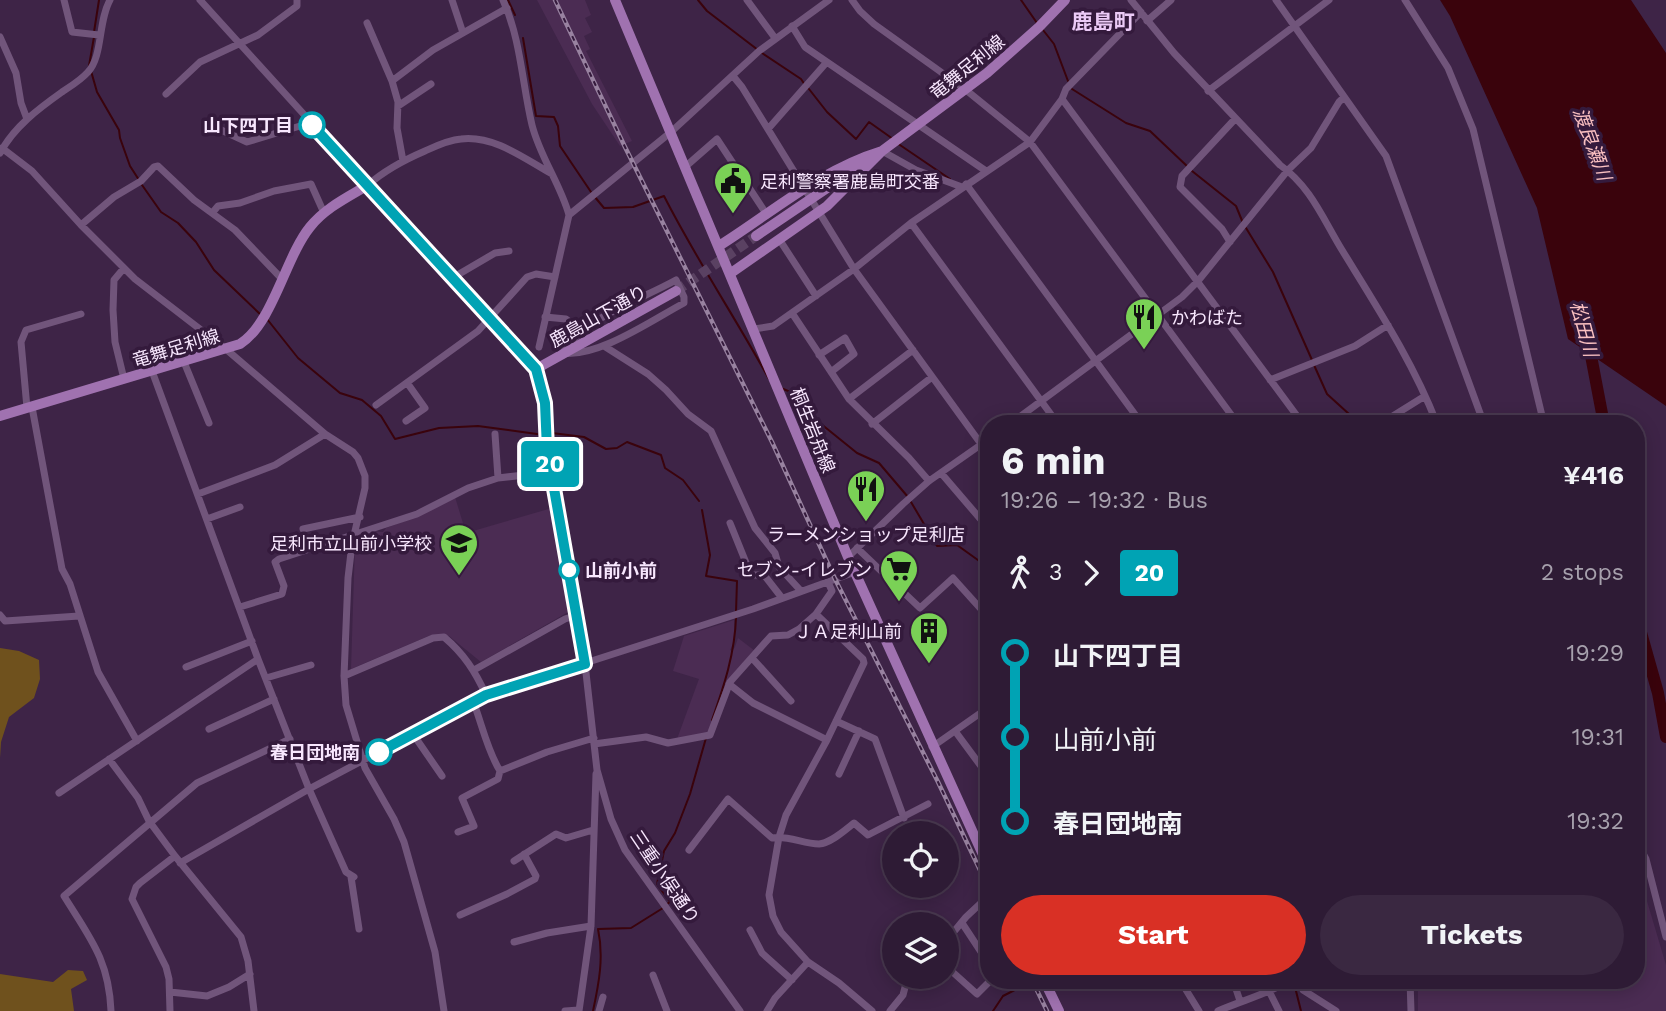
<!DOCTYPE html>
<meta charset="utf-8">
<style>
:root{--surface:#2e1b35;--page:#3a2841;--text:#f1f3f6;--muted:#a7a1ad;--line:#493950;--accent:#d93025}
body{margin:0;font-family:"Work Sans","Noto Sans JP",sans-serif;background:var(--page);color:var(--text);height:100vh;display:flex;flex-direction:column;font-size:26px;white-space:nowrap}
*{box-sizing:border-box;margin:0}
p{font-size:23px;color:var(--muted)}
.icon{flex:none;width:38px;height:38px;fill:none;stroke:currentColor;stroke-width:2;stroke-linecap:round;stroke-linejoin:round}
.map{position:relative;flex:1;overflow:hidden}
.drawer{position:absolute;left:980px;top:415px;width:665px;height:574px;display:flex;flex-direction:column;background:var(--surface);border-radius:28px;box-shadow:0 4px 18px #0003,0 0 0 2px var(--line)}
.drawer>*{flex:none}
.badge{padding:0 14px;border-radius:5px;font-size:24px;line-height:46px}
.fabs{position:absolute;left:882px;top:821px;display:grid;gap:14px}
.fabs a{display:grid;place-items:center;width:77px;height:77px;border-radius:50%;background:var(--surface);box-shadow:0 4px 18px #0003,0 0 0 2px var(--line);font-size:35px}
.map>.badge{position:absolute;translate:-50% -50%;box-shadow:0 0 0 4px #fff}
.legs{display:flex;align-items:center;gap:10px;height:77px;padding:0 21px;font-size:23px}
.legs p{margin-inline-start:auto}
.headline{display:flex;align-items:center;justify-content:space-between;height:119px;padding:0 21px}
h1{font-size:38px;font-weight:700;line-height:52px}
.action{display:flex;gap:14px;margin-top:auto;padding:14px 21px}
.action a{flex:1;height:80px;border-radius:42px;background:var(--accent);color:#fff;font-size:28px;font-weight:700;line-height:80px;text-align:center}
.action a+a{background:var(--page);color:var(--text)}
ul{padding:0 21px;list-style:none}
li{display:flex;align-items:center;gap:24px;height:84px;font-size:26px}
li i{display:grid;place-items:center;width:10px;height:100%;margin:0 9px;background:currentColor}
li i::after{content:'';width:18px;height:18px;margin:-9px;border:5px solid;border-radius:50%;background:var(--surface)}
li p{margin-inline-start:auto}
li:first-child i{background:linear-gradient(#0000 50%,currentColor 0)}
li:last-child i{background:linear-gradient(currentColor 50%,#0000 0)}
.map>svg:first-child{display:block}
</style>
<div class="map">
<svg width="1666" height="1011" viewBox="0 0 1666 1011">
<rect width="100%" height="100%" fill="#3e2447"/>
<!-- built -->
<path fill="#4b2c53" d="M537 0H585L591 15 585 18 592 32 584 36 590 49 586 51 632 141 620 146 592 104Z
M455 497 466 533 552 508 570 611 481 662 449 636 431 635 351 669 355 544 358 537 371 531 383 532 386 528 418 516Z
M734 620V642L730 650 732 651 735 647 738 638 755 651 725 686 709 733 677 739 699 679 673 671 684 636Z
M1636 864 1666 965V1011H1418V980H1636Z"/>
<!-- green -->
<path fill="#6f511d" d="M0 648 19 651 39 660 40 679 34 698 9 717 1 742 0 758Z
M68 970 83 971 87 980 71 989 74 1011H0V974L53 982Z"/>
<!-- water -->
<path fill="#3a030c" d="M1440 0H1631L1666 53V406L1568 339 1537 208 1450 16Z"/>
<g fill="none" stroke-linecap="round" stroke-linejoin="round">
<!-- stream -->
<path stroke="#3a030c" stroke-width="2" d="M508 0 515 15
M698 0 707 11 758 50
M1021 0 1037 23
M1043 30 1054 44 1068 81
M94 32 99 0
M523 38 536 116 554 117 558 126 560 146 591 192
M762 53 801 79 805 85
M89 66 94 37
M91 71 97 92 119 130 120 138 130 166 139 180
M809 89 827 112 856 139 869 122 893 139
M1072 89 1126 123 1150 131 1188 167
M897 143 950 179
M1192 171 1236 206 1243 223
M142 185 161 212 178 223 196 242 214 270 260 314
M594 196 604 208 633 207 664 196C696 259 735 317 769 379
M1246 228 1273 272 1312 360
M267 319 298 358 340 393 362 400 381 416 395 439 439 428 478 426 537 434
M1314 365 1327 394 1360 424
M781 388 788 391 805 411 857 453 879 463 908 497
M1593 424 1602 412
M552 433 584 437 606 449 617 448 627 442 661 455 665 468 683 480 699 501
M911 502 937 546 957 545 989 568
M702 510 710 555 706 576 737 581 736 612
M712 720C724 686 735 653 736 617
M667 904 670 902 657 884 664 851 675 833 690 794 706 738
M1294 983 1301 1011
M593 1011C599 983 604 957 598 929L631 928 663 908
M993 1011 1003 996 1034 980"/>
<!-- river -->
<path stroke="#3a030c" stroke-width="12" d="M1588 340 1604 424
M1636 615 1658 693 1666 737"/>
<!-- major-tunnel -->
<path stroke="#5a4162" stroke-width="10" stroke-dasharray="10 5" stroke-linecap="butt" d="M676 291 756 236"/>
<!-- minor -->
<path stroke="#71557b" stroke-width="7" d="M64 0 72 32 99 35
M200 0 368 185C385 170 404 160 425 151 436 146 448 140 461 139 494 135 525 159 552 174
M452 0 463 33
M503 0C521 40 522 83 532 125 540 157 560 183 569 215L539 347
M747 0 775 38
M852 0 860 11 874 24 966 90 1030 142 1238 424
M1131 0 1174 53 1280 165C1311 187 1323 219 1342 250 1377 307 1413 362 1437 424
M1276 0 1386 156 1484 424
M1405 0 1448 68 1473 129 1544 424
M1147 21 1171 0
M367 23 392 81 398 102 397 128 403 161
M792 26 805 47 986 171
M0 37 16 73 21 103 27 119
M733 76 742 87 854 269 989 455
M392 81 433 50 507 8
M1208 91 1329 0
M166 94 200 62 258 35 297 6V0
M1062 99 1303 424
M398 106 431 84
M206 123 247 142 310 123
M768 129 826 63
M2 148 32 171 81 225 135 279 227 350 325 434 353 452 358 458 365 476V488L352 544 348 578 344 676 346 705 365 768 394 819 404 842 435 952 444 1011
M882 151 916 170 962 187
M0 153C14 127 38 109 62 92 71 86 81 80 88 72 103 56 98 21 110 0
M685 167 717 139 767 215
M966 184 1142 424
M213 212 218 206 240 203 274 191 311 184 324 213
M569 215 671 132 759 51 829 0
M911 223 1058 424
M81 225 114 197 141 181 154 167 158 166 194 200 235 230 282 279
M779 239 816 296
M1230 242 1222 229 1180 187 1182 176 1235 119
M124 268 114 280 113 310 115 342 124 379
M454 277 495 253 509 251
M676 280 684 297V303C652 320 598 358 562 353 586 317 638 301 676 280Z
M792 313 849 399 909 458 929 481
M545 317 566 319 581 330
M754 329 773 326 854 269 911 223 1030 142 1062 99 1066 89 1141 12
M604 346 648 374 666 390 688 414 711 431 755 528 775 553 779 567 801 591
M819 355 845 338 854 354 831 372
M184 362 209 423
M536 369 545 403 547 449 585 664 597 770 611 819 625 850 740 1011
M152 371 258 659 309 789 346 872 354 877
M1270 380 1355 346 1388 325
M849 399 913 350
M376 405 478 331 527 277 536 274 555 277
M32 407 62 569 70 584 98 672 137 741
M27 408 21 342 26 330 81 314
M406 421 425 408 408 384
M872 424 932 377
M1010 424 1182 297 1198 281 1288 170 1311 148 1339 102 1344 97
M1380 424 1425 396
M495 434 498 478
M941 473 989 529
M198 494 275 465 325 434
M207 519 240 507
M730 523 751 575H764L782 598
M303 529 360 517
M857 548 920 608 953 578 989 618
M848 557 903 504 929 481 989 439
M240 607 282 594 284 586 275 562 279 559 417 514 468 488 498 478 551 472
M816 614 863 659 864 663 827 740 786 815 779 837 769 895 773 916 781 932 808 962 839 983 872 1011
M0 615 5 621 79 616
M752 658 791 701
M186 667 252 641
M474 670 565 619 577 615
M344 676 433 638 444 637C464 654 475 671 486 695
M266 678 311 665
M729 684 753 703 827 740
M473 701C482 724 487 750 500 771L547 752 594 738
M836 721 875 739 904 818
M209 729 274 699
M955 731 989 777
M413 734 442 776
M594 744 646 737 668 743 710 735 730 682 771 636 788 635 799 629 816 614 832 591 828 582
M932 747 989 707
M109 759 138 798 149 821 175 856 241 937 248 961 254 1011
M839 774 859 731
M59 793 258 659
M458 832 474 826 462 798 498 779 500 771
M1636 841 1646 859 1666 937
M689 850 728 799 772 838C788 835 803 844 819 844 831 843 845 830 854 823L868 835 928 804
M514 861 556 834 566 838 593 830
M180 863 309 789 486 695 753 609 855 572
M351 877 359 929
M460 915 507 894 535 879 536 876 524 854
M962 923 989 964
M750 930 762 953 792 980
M947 940 966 917 982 902
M514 942 547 933 591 926
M947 967 977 994 991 980
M653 975 667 1011
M1180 980 1199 1011
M1233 980 1240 1001
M1297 980 1303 990 1336 1011
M1410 980 1411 1011
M170 992 207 996 229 987 250 974
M1270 993 1279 1011
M111 1011C109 960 90 938 64 896L197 783 290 739
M170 1011 169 979 166 967 132 899 136 887 140 883 175 856
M565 1011 579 1010
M579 1011 591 926 596 774
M599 1011 603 997
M767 1011 775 998 808 962
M890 1011 903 995 908 976
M1218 1011C1243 1000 1268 994 1291 980"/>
<!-- major -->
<path stroke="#a072b0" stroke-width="10" d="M615 0 848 557 989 868
M756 236 867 161
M719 246C773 212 820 170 882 151
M731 273 827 206 882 151 987 73 1039 27 1065 0
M0 416 240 344C273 323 285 258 310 227 325 208 348 197 368 185L536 369 676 291
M1044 980 1059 1011"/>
<defs>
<path id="rail" d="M555 0 625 147 772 442 835 579 938 782 989 889
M1032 980 1047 1011"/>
</defs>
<!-- rail casing -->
<use href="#rail" stroke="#9882a0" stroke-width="4.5"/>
<!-- rail -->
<use href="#rail" stroke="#341a3c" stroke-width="2" stroke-dasharray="5" stroke-linecap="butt"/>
</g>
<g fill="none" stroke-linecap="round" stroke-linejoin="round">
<defs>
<path id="line-1" d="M312 125 536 369 545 403 547 449 585 664 486 695 379 752"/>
</defs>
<!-- line-1 casing -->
<use href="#line-1" stroke="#fff" stroke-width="16"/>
<!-- line-1 -->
<use href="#line-1" stroke="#00a3b4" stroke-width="10"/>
</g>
<!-- icons -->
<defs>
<symbol id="civic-pin" viewBox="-11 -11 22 30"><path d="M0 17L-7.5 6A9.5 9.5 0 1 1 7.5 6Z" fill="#7ad156" stroke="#341a3c"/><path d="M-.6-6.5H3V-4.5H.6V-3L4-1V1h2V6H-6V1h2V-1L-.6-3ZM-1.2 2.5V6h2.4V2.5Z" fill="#111"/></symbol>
<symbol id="restaurant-pin" viewBox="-11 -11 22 30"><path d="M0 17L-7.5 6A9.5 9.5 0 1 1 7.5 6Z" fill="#7ad156" stroke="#341a3c"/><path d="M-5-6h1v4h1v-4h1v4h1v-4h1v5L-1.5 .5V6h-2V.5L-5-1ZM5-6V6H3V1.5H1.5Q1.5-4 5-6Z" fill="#111"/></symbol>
<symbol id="school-pin" viewBox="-11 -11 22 30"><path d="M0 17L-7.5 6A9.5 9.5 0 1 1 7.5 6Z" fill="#7ad156" stroke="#341a3c"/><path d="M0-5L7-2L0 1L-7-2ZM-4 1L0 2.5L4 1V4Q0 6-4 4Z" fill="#111"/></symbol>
<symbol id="supermarket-pin" viewBox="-11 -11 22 30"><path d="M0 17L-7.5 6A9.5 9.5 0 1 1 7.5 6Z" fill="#7ad156" stroke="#341a3c"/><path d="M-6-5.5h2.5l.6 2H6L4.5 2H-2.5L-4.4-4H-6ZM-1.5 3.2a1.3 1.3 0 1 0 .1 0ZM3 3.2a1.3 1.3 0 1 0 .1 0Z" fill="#111"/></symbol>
<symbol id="building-pin" viewBox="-11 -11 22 30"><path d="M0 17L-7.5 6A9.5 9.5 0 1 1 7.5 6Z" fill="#7ad156" stroke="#341a3c"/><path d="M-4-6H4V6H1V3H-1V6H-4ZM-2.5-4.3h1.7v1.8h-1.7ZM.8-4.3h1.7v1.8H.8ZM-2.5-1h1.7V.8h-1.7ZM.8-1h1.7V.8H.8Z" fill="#111"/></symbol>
</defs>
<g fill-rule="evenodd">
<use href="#civic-pin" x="711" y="159" width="44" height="60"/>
<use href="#restaurant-pin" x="1122" y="295" width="44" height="60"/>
<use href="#restaurant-pin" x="844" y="467" width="44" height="60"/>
<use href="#school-pin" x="437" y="521" width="44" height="60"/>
<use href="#supermarket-pin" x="877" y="547" width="44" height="60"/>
<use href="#building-pin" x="907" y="609" width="44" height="60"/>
</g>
<!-- markers -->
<g fill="#fff" stroke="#00a3b4" stroke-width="3.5">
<circle cx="312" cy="125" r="12"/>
<circle cx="569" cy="570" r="9"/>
<circle cx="379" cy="752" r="12"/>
</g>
<g text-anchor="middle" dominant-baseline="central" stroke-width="7" stroke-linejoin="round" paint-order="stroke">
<!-- street labels -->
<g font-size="18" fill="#f8e7fe" stroke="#341a3c">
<text transform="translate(967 67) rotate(-39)">竜舞足利線</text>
<text transform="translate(598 316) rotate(-29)">鹿島山下通り</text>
<text transform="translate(176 348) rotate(-17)">竜舞足利線</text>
<text transform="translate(813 430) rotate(68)">桐生岩舟線</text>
<text transform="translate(665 877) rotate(56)">三重小俣通り</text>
</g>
<!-- stop labels -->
<g font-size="18" font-weight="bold" fill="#f8e7fe" stroke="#341a3c" text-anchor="end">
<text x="293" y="125">山下四丁目</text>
<text x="585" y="570" text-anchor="start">山前小前</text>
<text x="360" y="752">春日団地南</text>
</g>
<!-- poi labels -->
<g font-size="18" fill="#f8e7fe" stroke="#341a3c" text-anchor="end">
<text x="760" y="181" text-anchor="start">足利警察署鹿島町交番</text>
<text x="1171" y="317" text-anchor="start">かわばた</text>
<text x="866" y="534" text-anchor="middle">ラーメンショップ足利店</text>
<text x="432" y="543">足利市立山前小学校</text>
<text x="872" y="569">セブン-イレブン</text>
<text x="902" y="631">ＪＡ足利山前</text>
</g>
<!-- water labels -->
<g font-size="19" font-style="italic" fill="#fac0c1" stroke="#341a3c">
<text transform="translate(1592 144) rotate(70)">渡良瀬川</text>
<text transform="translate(1584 329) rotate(75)">松田川</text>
</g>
<!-- quarter labels -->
<g font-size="21" font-weight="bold" fill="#ebcaf6" stroke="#341a3c">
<text x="1103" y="21">鹿島町</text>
</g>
</g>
</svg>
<div class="fabs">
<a><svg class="icon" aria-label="locate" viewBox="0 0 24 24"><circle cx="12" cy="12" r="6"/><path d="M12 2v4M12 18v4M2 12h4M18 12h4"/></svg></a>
<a><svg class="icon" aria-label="layers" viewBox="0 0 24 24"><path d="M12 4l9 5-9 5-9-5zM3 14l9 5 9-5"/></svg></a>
</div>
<b class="badge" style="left:550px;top:464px;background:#00a3b4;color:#fff">20</b>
<section class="drawer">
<div class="headline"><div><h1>6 min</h1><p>19:26 – 19:32 · Bus</p></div><b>¥416</b></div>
<div class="legs"><svg class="icon" aria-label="walk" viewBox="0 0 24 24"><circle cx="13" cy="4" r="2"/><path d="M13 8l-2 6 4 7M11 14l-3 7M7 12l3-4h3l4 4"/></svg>3<svg class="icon" aria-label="forward" viewBox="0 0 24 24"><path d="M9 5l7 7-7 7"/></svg><b class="badge" style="background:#00a3b4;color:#fff">20</b><p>2 stops</p></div>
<ul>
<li><i style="color:#00a3b4"></i><b>山下四丁目</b><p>19:29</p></li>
<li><i style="color:#00a3b4"></i><span>山前小前</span><p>19:31</p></li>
<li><i style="color:#00a3b4"></i><b>春日団地南</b><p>19:32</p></li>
</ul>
<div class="action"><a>Start</a><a>Tickets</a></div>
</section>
</div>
